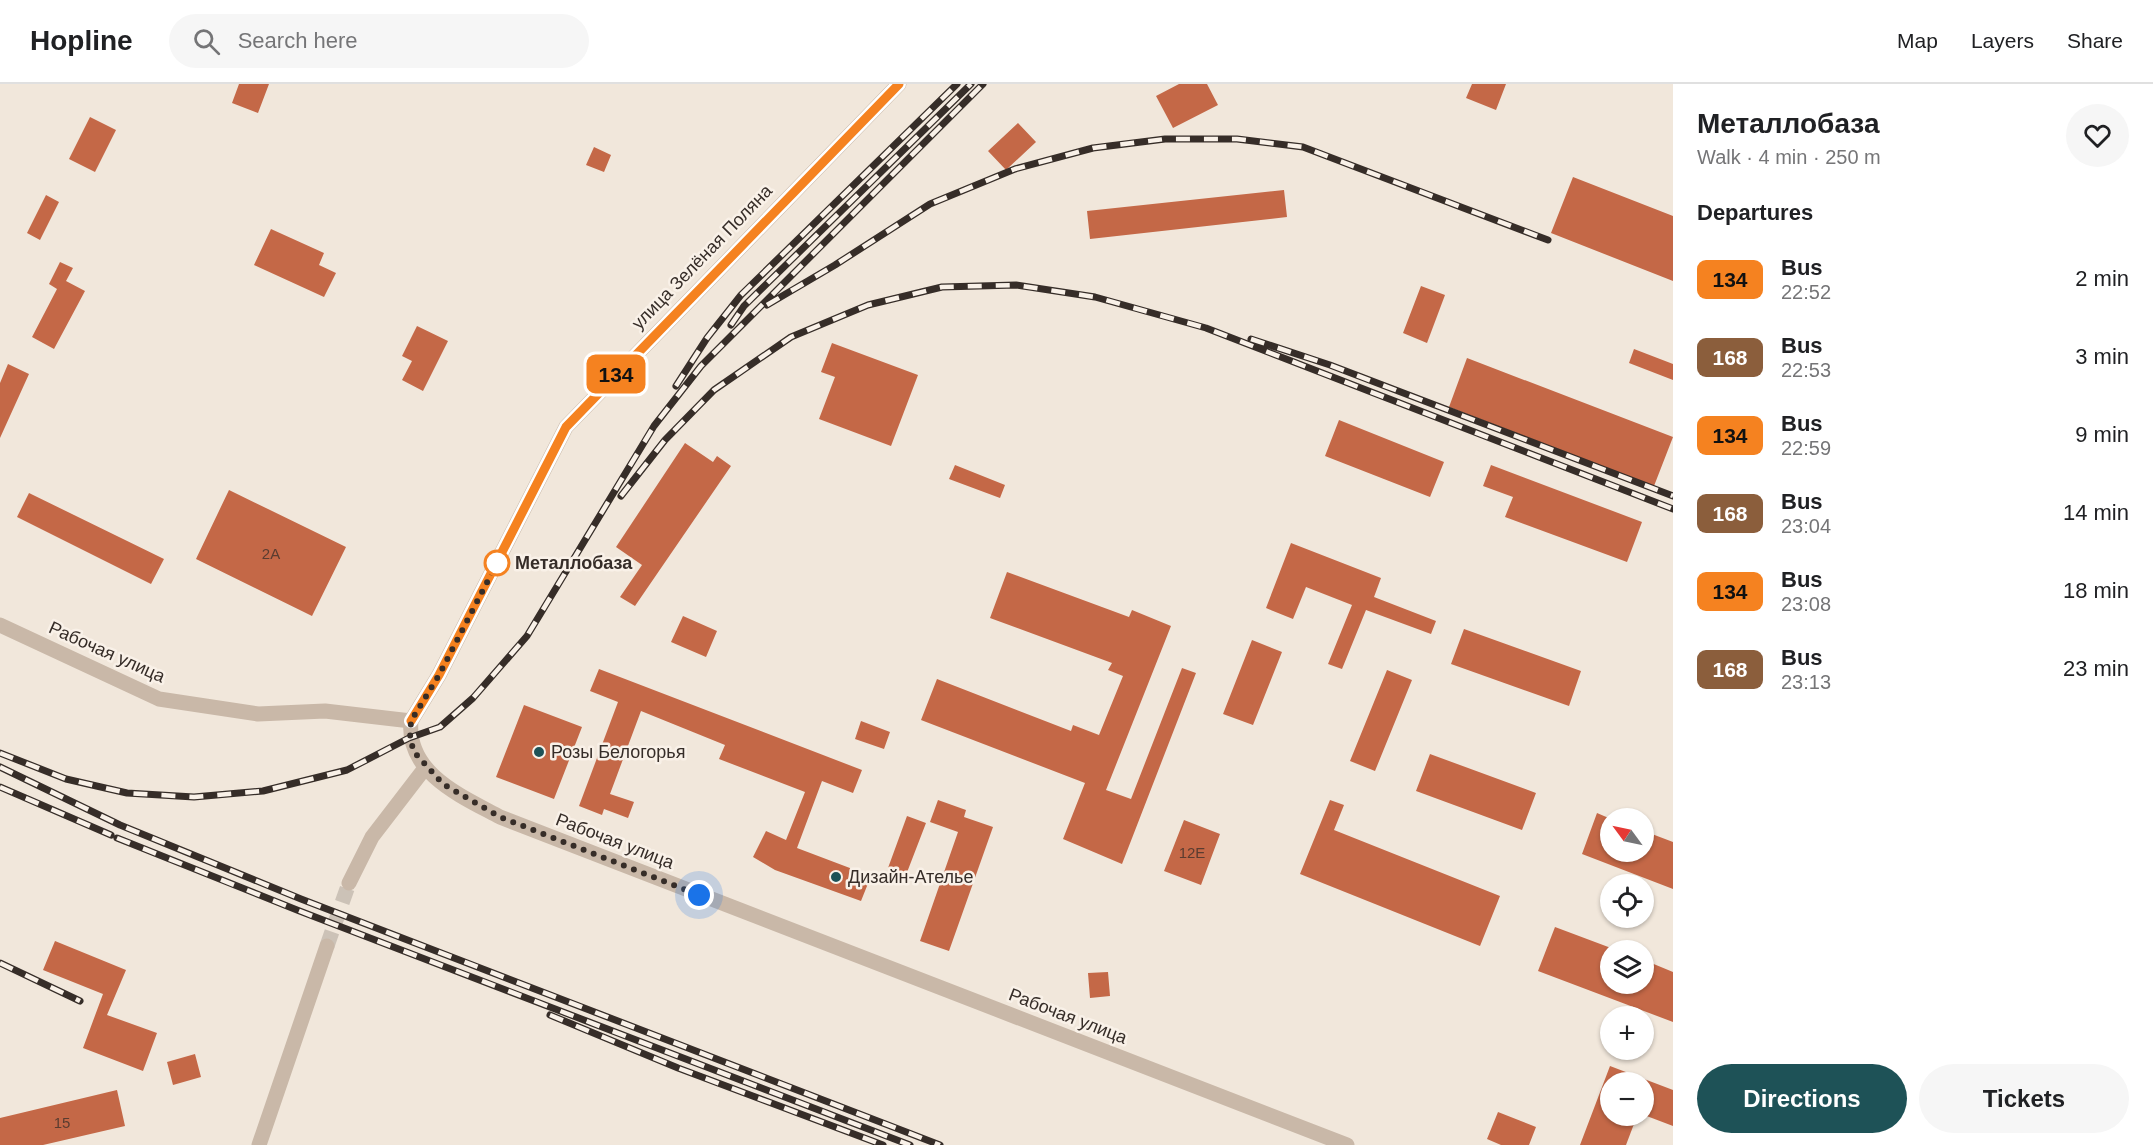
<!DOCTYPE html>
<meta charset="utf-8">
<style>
:root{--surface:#fff;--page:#f6f6f6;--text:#202124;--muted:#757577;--line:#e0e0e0;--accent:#1e5257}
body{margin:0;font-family:Helvetica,sans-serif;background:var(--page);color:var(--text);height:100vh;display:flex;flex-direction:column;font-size:22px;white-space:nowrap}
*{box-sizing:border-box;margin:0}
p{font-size:20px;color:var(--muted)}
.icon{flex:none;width:33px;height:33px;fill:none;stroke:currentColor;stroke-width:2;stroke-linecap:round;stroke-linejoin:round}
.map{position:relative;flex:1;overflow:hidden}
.sheet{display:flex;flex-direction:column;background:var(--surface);width:480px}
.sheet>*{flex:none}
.badge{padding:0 12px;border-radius:9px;font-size:21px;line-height:39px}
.needle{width:39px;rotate:303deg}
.fabs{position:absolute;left:1600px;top:724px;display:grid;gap:12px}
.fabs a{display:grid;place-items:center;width:54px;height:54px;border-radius:50%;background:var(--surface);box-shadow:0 2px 4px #0004;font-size:30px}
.you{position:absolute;width:30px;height:30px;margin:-15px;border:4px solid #fff;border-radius:50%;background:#1a73e8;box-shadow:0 0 0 9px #1a73e833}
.map>.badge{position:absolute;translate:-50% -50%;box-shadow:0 0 0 3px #fff}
h2{padding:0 24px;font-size:22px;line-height:54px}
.round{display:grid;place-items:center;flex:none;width:63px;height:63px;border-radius:32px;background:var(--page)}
.headline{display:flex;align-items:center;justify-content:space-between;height:102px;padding:0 24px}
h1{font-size:28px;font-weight:700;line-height:45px}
.action{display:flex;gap:12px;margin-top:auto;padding:12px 24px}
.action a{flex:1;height:69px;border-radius:36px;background:var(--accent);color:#fff;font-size:24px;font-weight:700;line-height:69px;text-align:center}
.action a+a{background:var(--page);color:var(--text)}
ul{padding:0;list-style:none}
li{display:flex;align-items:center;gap:18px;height:78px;padding:0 24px}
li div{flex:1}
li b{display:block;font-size:22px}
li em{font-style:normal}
li .badge{min-width:66px;font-weight:700;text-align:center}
header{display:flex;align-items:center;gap:36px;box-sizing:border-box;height:84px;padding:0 30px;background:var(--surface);border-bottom:2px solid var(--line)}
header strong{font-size:28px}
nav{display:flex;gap:33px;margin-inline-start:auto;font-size:21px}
.search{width:420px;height:54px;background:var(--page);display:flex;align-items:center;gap:15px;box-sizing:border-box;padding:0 21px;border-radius:33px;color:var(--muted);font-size:22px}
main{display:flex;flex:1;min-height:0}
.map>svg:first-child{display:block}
</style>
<header>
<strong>Hopline</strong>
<div class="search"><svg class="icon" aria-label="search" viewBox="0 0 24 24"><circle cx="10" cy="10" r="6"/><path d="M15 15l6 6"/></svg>Search here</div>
<nav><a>Map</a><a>Layers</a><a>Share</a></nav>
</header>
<main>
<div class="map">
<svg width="1673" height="1061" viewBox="0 0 1673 1061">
<rect width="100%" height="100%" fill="#f1e7db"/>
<!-- building -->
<path fill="#c46847" d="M239 0H269L258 29 232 19Z
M1179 0H1207L1218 21 1173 44 1156 12Z
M1472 0H1506L1496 26 1466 14Z
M90 33 116 46 95 88 69 75Z
M1018 39 1036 58 1006 86 988 67Z
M594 63 611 71 604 88 586 81Z
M1573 93 1673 132V197L1551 149Z
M1284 106 1287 133 1090 155 1087 127Z
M46 111 59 118 40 156 27 149Z
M271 145 324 169 319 181 336 189 324 213 254 181Z
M60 178 73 184 66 197 85 207 54 265 32 253 57 205 49 200Z
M1421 202 1445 211 1427 259 1403 249Z
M417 242 448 257 423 307 402 296 412 277 402 272Z
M832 259 918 291 891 362 819 335 835 293 821 288Z
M1634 265 1673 280V296L1629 279Z
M1467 274 1673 353 1654 402 1449 323Z
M8 280 29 290 0 354V299Z
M1339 336 1444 378 1430 413 1325 372Z
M685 359 713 378 717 372 731 382 635 522 620 513 642 481 616 463Z
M955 381 1005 401 1000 414 949 395Z
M1491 381 1642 438 1627 478 1505 433 1513 413 1483 402Z
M229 406 346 463 312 532 196 475Z
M29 409 164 475 151 500 17 433Z
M1291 459 1381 494 1374 513 1436 537 1431 550 1366 526 1342 585 1328 580 1352 521 1306 503 1293 535 1266 524Z
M1007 488 1129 533 1132 526 1171 542 1106 706 1131 715 1182 584 1196 589 1122 780 1063 755 1085 699 921 636 937 595 1071 647 1073 641 1099 651 1123 592 1108 586 1112 579 990 534Z
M683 532 717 547 706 573 671 558Z
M1464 545 1581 587 1569 622 1451 580Z
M1252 556 1282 568 1253 641 1223 630Z
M599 585 862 686 853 709 822 697 797 764 871 792 861 817 775 786 753 773 766 747 786 756 805 708 719 675 725 661 641 627 610 710 634 718 628 734 604 725 602 731 579 722 618 618 590 607Z
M1387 586 1412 596 1375 687 1350 677Z
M524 621 582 643 554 715 496 693Z
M861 637 890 648 884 665 855 655Z
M1430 670 1536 709 1522 746 1416 707Z
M938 716 966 726 964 733 993 743 949 867 920 857 958 748 930 738Z
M1330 716 1344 721 1334 746 1500 812 1480 862 1300 790Z
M1597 729 1611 735V768H1644V747L1673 758V805L1582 770Z
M907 732 926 739 906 791 888 784Z
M1184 736 1220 750 1201 801 1164 787Z
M1555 843 1611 864V900H1644V876L1673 888V938L1538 887Z
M55 857 126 886 107 931 157 949 143 987 83 964 103 910 43 886Z
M1108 888 1110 912 1090 914 1088 889Z
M195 970 201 993 173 1001 167 978Z
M1610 982 1673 1006V1042L1644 1031V999H1611V1032H1637L1626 1061H1580Z
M117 1006 125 1042 43 1061H0V1034Z
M1498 1028 1536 1043 1529 1061H1501L1487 1055Z"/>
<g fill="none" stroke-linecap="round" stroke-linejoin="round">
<!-- minor-tunnel -->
<path stroke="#ccc2b7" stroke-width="15" stroke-dasharray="15 8" stroke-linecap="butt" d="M327 862 349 799"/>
<!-- minor -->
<path stroke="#c9b8a8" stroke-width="15" d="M0 541 159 615 258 630 325 627 411 637C406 689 461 712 500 733L1347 1061
M411 637 439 591 566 343 899 0
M349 799 372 753 425 684
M259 1061 327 862"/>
<defs>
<path id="rail" d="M767 221 835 181 930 120 1015 85 1093 64 1165 55H1237L1303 63 1548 156
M731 241 744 222 971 0
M1251 255 1330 281 1673 412
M676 302 707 254 741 211 957 0
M621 412 665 356 714 306 791 253 868 221 942 203 1016 201 1095 213 1206 244 1673 425
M0 669 66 695 127 709 194 713 263 707 347 686 409 654 440 643 473 614 527 552 654 342 701 282 983 0
M0 683 120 741 301 815 940 1061
M0 703 111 751
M117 754 297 826 910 1061
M0 879 80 917
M550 931 678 984 883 1061"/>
</defs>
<!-- rail casing -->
<use href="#rail" stroke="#362d28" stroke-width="7"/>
<!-- rail -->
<use href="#rail" stroke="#f9f1e8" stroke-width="4.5" stroke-dasharray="14" stroke-linecap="butt"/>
</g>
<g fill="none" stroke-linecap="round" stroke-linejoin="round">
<defs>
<path id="line" d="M411 637 439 591 566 343 899 0"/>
</defs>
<!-- line casing -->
<use href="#line" stroke="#fff" stroke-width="14"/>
<!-- line -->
<use href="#line" stroke="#f58220" stroke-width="9"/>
<!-- walk -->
<path stroke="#362d28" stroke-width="6" stroke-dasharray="0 10.8" d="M497 479 439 591 411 637 410 654 414 668 443 700 500 733 699 811"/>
</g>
<!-- markers -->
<circle fill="#fff" stroke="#f58220" stroke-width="3" cx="497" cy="479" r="12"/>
<g fill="#1e5257" stroke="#f9f1e8" stroke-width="2">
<circle cx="539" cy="668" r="6"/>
<circle cx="836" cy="793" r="6"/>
</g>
<g text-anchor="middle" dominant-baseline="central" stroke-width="5" stroke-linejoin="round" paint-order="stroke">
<!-- number labels -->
<g font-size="15" fill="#5a3c30">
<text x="271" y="469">2А</text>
<text x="1192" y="768">12Е</text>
<text x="62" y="1038">15</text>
</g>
<!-- street labels -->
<g font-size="18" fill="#362d28" stroke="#f9f1e8">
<text transform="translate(702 173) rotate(-46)">улица Зелёная Поляна</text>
<text transform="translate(107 568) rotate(24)">Рабочая улица</text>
<text transform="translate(615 757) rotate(21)">Рабочая улица</text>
<text transform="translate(1068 932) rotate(21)">Рабочая улица</text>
</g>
<!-- stop labels -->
<g font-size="18" font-weight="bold" fill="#362d28" stroke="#f9f1e8" text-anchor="start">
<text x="515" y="479">Металлобаза</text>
</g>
<!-- poi labels -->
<g font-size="18" fill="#362d28" stroke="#f9f1e8" text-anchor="start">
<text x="551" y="668">Розы Белогорья</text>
<text x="848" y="793">Дизайн-Ателье</text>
</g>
</g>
</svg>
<div class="fabs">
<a><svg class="needle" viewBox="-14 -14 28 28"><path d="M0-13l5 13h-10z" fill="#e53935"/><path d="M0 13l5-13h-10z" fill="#757577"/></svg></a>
<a><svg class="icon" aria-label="locate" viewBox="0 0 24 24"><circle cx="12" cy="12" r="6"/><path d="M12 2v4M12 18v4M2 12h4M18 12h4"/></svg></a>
<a><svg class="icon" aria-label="layers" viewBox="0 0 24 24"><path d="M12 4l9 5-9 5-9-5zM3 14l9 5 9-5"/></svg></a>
<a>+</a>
<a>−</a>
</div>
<div class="you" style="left:699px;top:811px"></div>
<b class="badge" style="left:616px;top:290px;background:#f58220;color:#111">134</b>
</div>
<section class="sheet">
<div class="headline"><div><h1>Металлобаза</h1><p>Walk · 4 min · 250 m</p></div><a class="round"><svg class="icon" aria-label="heart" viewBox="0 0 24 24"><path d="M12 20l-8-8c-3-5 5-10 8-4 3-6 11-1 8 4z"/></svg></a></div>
<h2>Departures</h2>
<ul>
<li><span class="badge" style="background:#f58220;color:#111">134</span><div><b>Bus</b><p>22:52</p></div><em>2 min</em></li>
<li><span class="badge" style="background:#8b5e3c;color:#fff">168</span><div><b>Bus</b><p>22:53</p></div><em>3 min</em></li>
<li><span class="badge" style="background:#f58220;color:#111">134</span><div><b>Bus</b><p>22:59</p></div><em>9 min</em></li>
<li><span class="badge" style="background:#8b5e3c;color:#fff">168</span><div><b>Bus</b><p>23:04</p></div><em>14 min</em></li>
<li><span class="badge" style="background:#f58220;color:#111">134</span><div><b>Bus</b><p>23:08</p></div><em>18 min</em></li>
<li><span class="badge" style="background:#8b5e3c;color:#fff">168</span><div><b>Bus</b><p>23:13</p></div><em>23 min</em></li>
</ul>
<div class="action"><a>Directions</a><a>Tickets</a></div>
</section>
</main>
